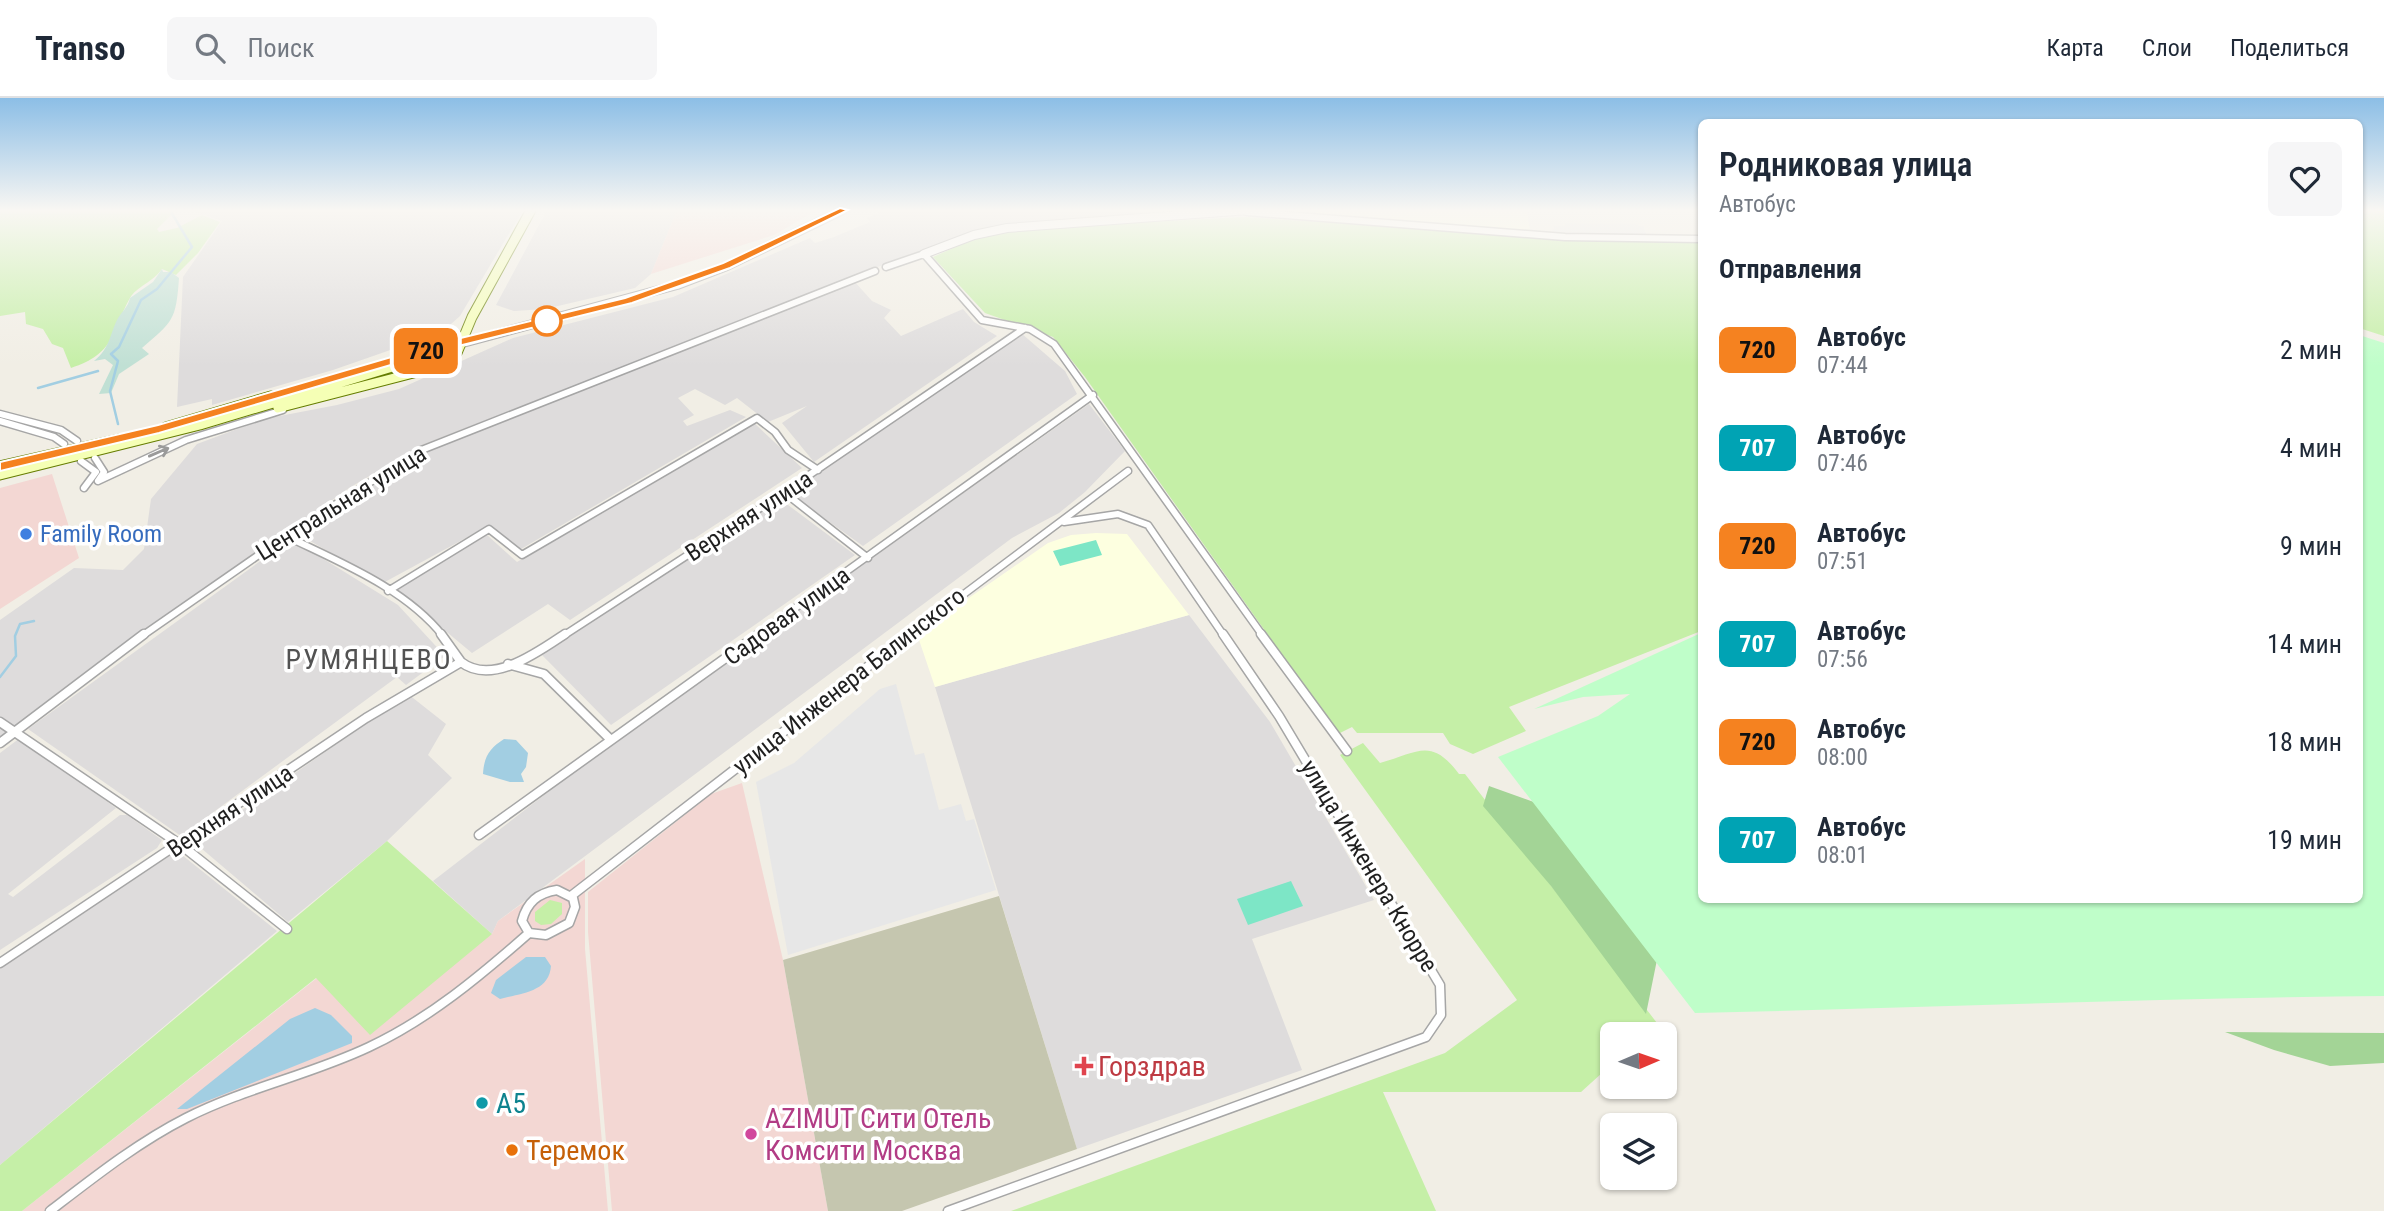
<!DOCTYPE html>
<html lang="ru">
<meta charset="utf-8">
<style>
:root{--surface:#fff;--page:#f6f6f7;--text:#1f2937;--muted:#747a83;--line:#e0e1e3}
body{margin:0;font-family:"Roboto Condensed",sans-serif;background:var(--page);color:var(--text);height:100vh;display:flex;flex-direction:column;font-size:26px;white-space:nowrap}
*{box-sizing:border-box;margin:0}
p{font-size:23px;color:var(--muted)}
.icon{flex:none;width:38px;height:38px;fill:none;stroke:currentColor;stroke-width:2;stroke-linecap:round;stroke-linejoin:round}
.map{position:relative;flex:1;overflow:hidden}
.side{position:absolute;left:1698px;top:21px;width:665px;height:784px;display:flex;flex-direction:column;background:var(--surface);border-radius:10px;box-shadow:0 2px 5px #0004}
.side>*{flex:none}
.badge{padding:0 14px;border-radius:10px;font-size:24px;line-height:46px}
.needle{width:46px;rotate:88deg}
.tools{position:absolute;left:1600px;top:924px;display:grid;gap:14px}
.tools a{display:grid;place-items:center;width:77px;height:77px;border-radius:10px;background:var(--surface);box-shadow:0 2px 5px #0004;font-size:35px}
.map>.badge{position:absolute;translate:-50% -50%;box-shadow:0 0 0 4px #fff}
h2{padding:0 21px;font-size:26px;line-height:63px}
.round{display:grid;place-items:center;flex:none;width:74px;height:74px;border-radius:10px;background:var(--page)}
.summary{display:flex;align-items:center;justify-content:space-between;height:119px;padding:0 21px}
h1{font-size:33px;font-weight:600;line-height:52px}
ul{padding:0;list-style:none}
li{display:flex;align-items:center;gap:21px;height:98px;padding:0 21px}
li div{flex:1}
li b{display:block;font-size:26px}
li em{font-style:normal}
li .badge{min-width:77px;font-weight:700;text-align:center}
header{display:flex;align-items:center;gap:42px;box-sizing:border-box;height:98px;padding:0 35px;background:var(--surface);border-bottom:2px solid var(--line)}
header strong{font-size:33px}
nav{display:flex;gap:38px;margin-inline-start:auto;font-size:24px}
.search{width:490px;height:63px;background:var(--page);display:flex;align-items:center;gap:18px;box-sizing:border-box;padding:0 24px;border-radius:10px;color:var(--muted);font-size:26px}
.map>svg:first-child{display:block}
</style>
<header>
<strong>Transo</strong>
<div class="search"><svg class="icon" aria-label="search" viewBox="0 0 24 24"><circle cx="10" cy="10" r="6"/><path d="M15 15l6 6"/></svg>Поиск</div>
<nav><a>Карта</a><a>Слои</a><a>Поделиться</a></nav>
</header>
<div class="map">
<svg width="2384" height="1113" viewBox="0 0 2384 1113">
<rect width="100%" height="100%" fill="#f1eee5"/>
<!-- residential -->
<path fill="#dedcdc" d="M191 112H523L460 218 442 234 333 272 212 307V301L177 309 183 179 222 123Z
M547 112H677L651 176 635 190 545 211 514 213 496 207Z
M885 112H1152V117L996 127 911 156 422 347 349 390 0 642V522L74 470 123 472 144 451 151 401 197 346 264 321 337 307 399 291 513 240 673 199 810 140 815 145 834 139 870 124 867 120Z
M854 183 872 203 891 212 884 220 901 238 963 211 974 224 997 238 814 364 782 325 807 308 768 324 737 300 725 307 695 291 678 300 694 317 683 323 687 328 730 312 746 319 516 454 488 428 383 485 298 436 414 358Z
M1021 235 1065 273 1077 296 863 448 789 395Z
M1089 306 1125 353 1085 394 1059 415 1012 440 498 823 492 836 433 783 614 643Z
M752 323 802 370 570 522 548 506 472 555 394 490 487 437 517 464Z
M780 401 855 457 611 627 541 556Z
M288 443 309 452 398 507 445 558 406 587 397 579 181 738 28 631Z
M1189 517 1270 624 1374 802 1252 841 1302 972 1077 1051 935 589Z
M408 596 446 626 428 657 452 680 387 743 288 824 195 745Z
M20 640 116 710 8 796 13 799 120 717H127L162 742 157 750 0 852V655Z
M177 753 277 833 0 1067V869Z"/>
<!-- commercial -->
<path fill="#f3d7d3" d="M677 112H817L774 137 651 176Z
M52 376 79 460 0 511V390Z
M742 685 783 862 828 1113H612L588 834V794L711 696Z
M585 761V851L608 1113H22L317 880 492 836 498 823Z"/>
<!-- education -->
<path fill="#fdffe0" d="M1269 112H1527L1530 133Z
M1096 435 1127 436 1189 517 935 589 917 536 1048 445 1071 437Z"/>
<!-- construction -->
<path fill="#c5c6af" d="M999 798 1077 1051 902 1113H828L783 862Z"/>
<!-- grass -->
<path fill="#c5efa7" d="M0 112H176L157 131 159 134 177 130 202 117 220 124 198 155 176 177 162 171C153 184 136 189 130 200 110 236 116 255 71 270L63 250 52 246 43 231 26 226 25 214 0 218Z
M2359 112H2384V238L2359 230Z
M1244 119 1629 144H1701V533L1509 609 1526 633 1473 656 1450 646 1443 635H1357L1352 629 1338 636 1085 279 1053 239 985 215 933 159 994 132Z
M1363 645 1380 665C1419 654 1431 639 1459 676H1465L1657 925 1645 936H1612V966L1581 994H1383L1436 1113H1011L1445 955 1517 902 1340 657Z
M387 743 492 836 370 937 316 880 22 1113H0V1067Z
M550 802 562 805V816L551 826 541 827 535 823V814Z"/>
<!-- forest -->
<path fill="#a3d496" d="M1489 688 1701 764V802L1662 837 1646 916 1551 788 1483 708Z
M2225 934 2384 935V965L2330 968 2274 952Z"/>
<!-- wetland -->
<path fill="#c0e0d4" d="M162 171 163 174H171L179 180C176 223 173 223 142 250L149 256 119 276 111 295 99 296 113 267 105 261 94 263C109 251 109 240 116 224 120 215 128 210 130 200L153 184Z"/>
<!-- park -->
<path fill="#bffec9" d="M2359 237 2384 245V898C2154 900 1925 910 1695 915L1498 659 1598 618 1630 596 1583 599 1534 611 1701 535V802H2359Z"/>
<!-- pitch -->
<path fill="#7de6c6" d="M1096 442 1102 457 1060 468 1053 453Z
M1291 783 1303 808 1248 827 1237 801Z"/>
<!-- parking -->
<path fill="#e7e7e7" d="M1565 125 1633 126 1643 128 1646 136H1552L1554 128H1565Z
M896 586 915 657 924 655 939 712 961 706 966 723 974 721 996 792 788 857 756 684 794 665 880 591Z"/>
<!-- water -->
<path fill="#a2cee2" d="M504 641 516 642 528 655 526 669 521 676 524 684H510L483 676C484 658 490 650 504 641Z
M526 859H545L551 868C549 894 522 895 500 901L491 895 496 882Z
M315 910 331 917 352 938V945L187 1011H177L290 921Z"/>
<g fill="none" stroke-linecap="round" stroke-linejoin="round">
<!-- stream -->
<path stroke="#a2cee2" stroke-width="2.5" d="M38 290 98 273
M118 326 110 293 118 263 111 256 119 249 141 202 157 191 192 149 170 112
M0 579 16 558 15 538 20 526 34 523"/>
<defs>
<path id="minor-far1" d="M1247 114 1565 139 1701 141
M886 169 924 156 982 222 1030 231 1054 246 1263 538
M0 316 61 332 77 343
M0 323 54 339 64 346
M95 360 104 374 98 383
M81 363 96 374 84 390
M98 383 186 342 283 312
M785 395 868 460
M1064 424 1118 416 1148 427 1224 538
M286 438C339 464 405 490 443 538
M388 493 489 431 522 457 757 320 775 334 788 352 818 372
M142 538 286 438 419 353 875 173
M563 538 771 403 1025 230
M756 538 1093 297
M908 538 1128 373"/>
<path id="minor" d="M441 536 461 564
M1261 536 1347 653
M508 566 544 576 611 642
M0 624 181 747 287 831
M0 645 144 536
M479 737 759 536
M557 792 573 800 575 809 569 825 546 837 529 835 522 823C527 804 538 795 557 792Z
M571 798 910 536
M0 865 366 620 461 564C492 588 538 554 565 536
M50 1113C93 1080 137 1045 186 1020 245 990 310 977 369 949 429 921 480 878 529 835
M948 1113 1426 939 1441 917 1440 887 1279 618 1223 536"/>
<path id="tertiary" d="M924 156 974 137 1007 130 1249 112
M459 246 677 187 727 168 843 112"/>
<path id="secondary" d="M278 310 429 271 457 255 472 219 531 112
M166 329 271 298
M0 368 119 341
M0 377 200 327 442 254 459 246"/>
</defs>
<!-- minor-far1 casing -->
<use href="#minor-far1" stroke="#a6a6a6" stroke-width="9"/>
<!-- minor casing -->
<use href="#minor" stroke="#a6a6a6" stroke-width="11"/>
<!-- tertiary casing -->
<use href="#tertiary" stroke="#a6a6a6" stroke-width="10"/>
<!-- secondary casing -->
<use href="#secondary" stroke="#657d00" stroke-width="11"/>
<!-- minor-far1 -->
<use href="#minor-far1" stroke="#fff" stroke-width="6"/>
<!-- minor -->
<use href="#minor" stroke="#fff" stroke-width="8"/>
<!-- tertiary -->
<use href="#tertiary" stroke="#fff" stroke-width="8"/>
<!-- secondary -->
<use href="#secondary" stroke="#f5ffb5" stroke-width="9"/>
</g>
<!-- one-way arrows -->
<defs><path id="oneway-shaft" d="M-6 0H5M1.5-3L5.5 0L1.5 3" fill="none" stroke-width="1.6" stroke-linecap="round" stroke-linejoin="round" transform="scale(1.75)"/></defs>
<use stroke="#9a9a9a" href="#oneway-shaft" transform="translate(159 354) rotate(-23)"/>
<!-- sky -->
<linearGradient id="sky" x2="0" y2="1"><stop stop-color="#8cbee6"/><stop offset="0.42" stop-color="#f9f7f3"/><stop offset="1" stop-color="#f9f7f3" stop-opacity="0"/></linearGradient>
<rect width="2384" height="268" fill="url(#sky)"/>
<!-- line -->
<path fill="#f58220" stroke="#fff" stroke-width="2" d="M840 110 848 112 730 170 632 205 442 252 159 335 0 373V364L158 327 436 246 625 200 723 165Z"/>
<!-- markers -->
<circle fill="#fff" stroke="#f58220" stroke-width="3.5" cx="547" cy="223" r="14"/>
<circle fill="#3f7fe0" stroke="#fff" stroke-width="2.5" cx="26" cy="436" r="7"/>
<path fill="#e0444e" stroke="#fff" stroke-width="2.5" d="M1080.5 957.5h7v7h7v7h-7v7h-7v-7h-7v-7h7z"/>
<circle fill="#0f9aa8" stroke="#fff" stroke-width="2.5" cx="482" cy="1005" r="7"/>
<circle fill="#d1479c" stroke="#fff" stroke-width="2.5" cx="751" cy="1036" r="7"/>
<circle fill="#e8710a" stroke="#fff" stroke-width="2.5" cx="512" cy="1052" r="7"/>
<g text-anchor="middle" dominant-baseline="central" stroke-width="7" stroke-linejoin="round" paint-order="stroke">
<!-- street labels -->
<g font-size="24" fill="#1f1f1f" stroke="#fff">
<text transform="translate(341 405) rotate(-32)">Центральная улица</text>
<text transform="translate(749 418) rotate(-33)">Верхняя улица</text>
<text transform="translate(787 518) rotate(-36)">Садовая улица</text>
<text transform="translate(849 583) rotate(-38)">улица Инженера Балинского</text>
<text transform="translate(230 713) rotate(-34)">Верхняя улица</text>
<text transform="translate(1369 768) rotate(59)">улица Инженера Кнорре</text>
</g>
<!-- shop labels -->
<g font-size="24" fill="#366cbe" stroke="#fff" text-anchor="start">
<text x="40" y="436">Family Room</text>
</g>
<!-- quarter labels -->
<g font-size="28" letter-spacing="2" fill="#525252" stroke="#fff">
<text x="369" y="561">РУМЯНЦЕВО</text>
</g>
<!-- near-health labels -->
<g font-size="28" fill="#be3a42" stroke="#fff" text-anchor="start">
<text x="1098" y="968">Горздрав</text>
</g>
<!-- near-culture labels -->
<g font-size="28" fill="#0d838f" stroke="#fff" text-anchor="start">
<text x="496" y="1005">А5</text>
</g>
<!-- near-hotel labels -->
<g font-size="28" fill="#b23c85" stroke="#fff" text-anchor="start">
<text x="765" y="1020">AZIMUT Сити Отель<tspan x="765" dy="32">Комсити Москва</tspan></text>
</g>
<!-- near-food labels -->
<g font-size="28" fill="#c56008" stroke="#fff" text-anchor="start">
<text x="526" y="1052">Теремок</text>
</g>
</g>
</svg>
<div class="tools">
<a><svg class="needle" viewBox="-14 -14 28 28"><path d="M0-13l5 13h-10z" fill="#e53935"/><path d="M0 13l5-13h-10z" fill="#747a83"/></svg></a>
<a><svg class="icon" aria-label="layers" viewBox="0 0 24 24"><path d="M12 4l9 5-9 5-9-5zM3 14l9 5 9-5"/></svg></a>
</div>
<b class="badge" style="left:426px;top:253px;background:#f58220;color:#111">720</b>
<section class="side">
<div class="summary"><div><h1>Родниковая улица</h1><p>Автобус</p></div><a class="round"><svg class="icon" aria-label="heart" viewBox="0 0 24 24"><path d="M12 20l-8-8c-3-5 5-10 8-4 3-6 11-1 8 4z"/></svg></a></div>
<h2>Отправления</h2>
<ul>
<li><span class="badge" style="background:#f58220;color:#111">720</span><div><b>Автобус</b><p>07:44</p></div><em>2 мин</em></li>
<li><span class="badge" style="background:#00a3b4;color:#fff">707</span><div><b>Автобус</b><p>07:46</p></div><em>4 мин</em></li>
<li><span class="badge" style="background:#f58220;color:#111">720</span><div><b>Автобус</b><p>07:51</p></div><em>9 мин</em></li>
<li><span class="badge" style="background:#00a3b4;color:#fff">707</span><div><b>Автобус</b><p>07:56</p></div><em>14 мин</em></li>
<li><span class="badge" style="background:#f58220;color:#111">720</span><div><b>Автобус</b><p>08:00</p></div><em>18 мин</em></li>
<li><span class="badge" style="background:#00a3b4;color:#fff">707</span><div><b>Автобус</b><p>08:01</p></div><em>19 мин</em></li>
</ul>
</section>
</div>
